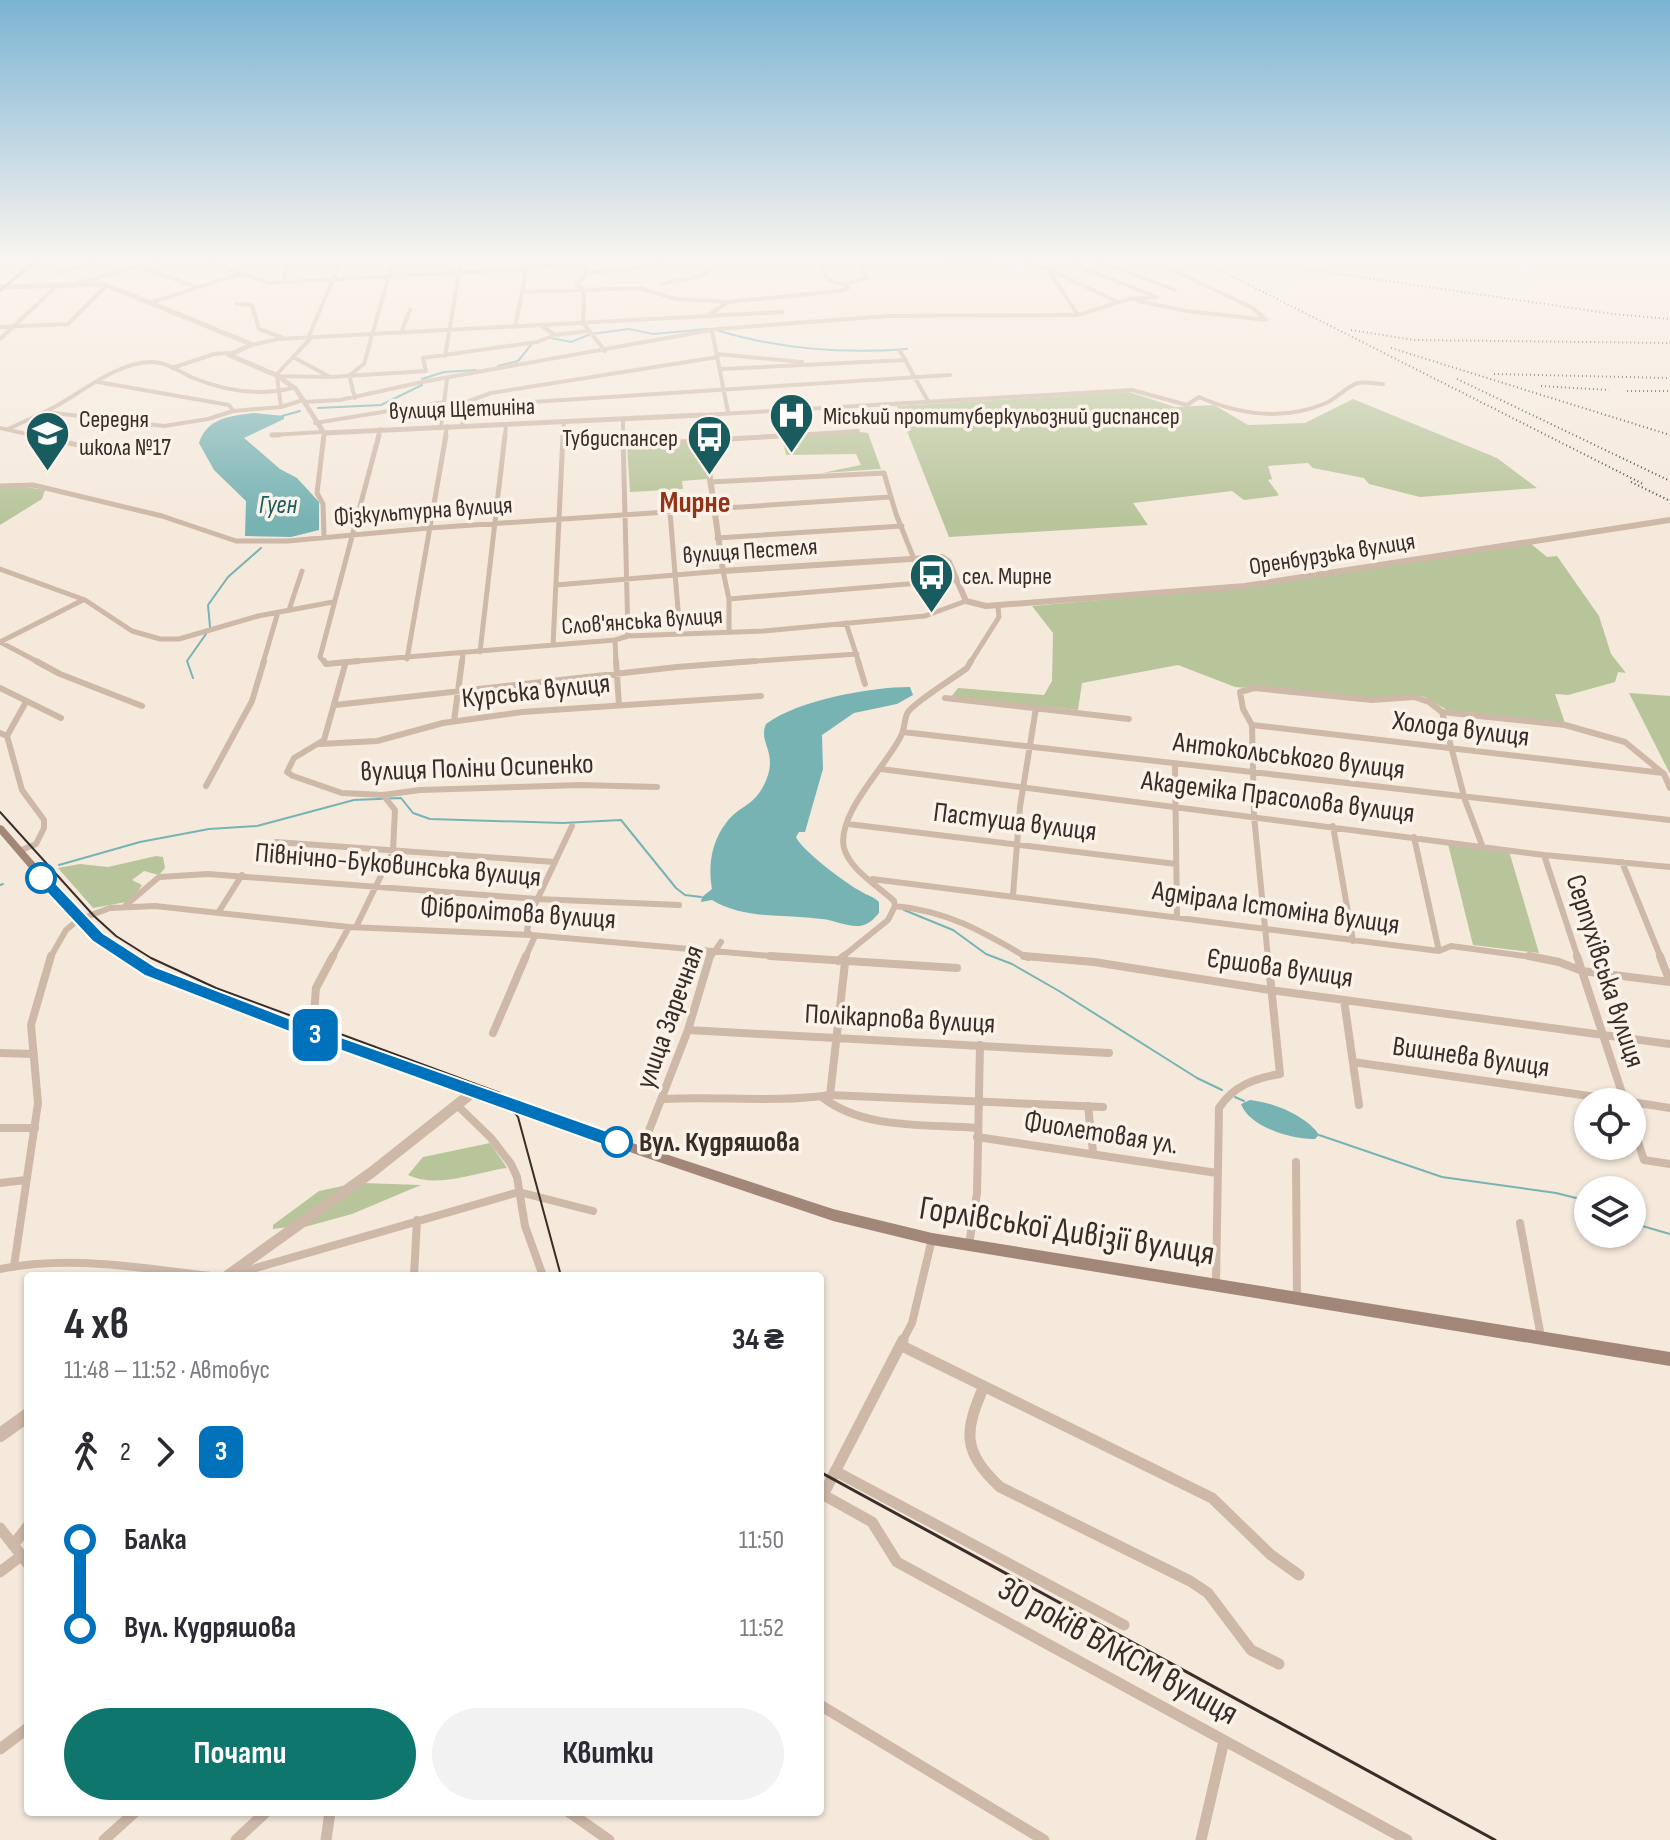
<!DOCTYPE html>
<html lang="uk">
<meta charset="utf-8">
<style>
:root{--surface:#fff;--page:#f2f2f3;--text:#2b2b33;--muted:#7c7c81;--accent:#0f766e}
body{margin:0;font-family:"Sofia Sans Condensed",sans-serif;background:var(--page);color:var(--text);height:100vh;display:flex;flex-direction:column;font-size:30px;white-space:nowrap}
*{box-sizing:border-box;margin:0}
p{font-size:26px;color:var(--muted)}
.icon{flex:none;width:44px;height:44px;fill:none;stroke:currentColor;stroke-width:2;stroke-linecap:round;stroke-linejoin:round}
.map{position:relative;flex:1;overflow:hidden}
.panel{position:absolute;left:24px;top:1272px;width:800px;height:544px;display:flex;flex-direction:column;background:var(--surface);border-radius:8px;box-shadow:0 2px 6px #0004}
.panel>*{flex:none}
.badge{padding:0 16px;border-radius:12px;font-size:28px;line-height:52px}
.controls{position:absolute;left:1574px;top:1088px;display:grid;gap:16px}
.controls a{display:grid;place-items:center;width:72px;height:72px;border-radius:50%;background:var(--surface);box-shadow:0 2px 6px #0004;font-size:40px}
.map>.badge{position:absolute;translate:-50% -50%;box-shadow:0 0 0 4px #fff}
.legs{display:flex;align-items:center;gap:12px;height:88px;padding:0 40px;font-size:26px}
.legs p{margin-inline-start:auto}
.headline{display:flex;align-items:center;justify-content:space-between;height:136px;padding:0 40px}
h1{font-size:44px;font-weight:700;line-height:60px}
.button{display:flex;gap:16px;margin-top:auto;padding:16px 40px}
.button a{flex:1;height:92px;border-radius:48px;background:var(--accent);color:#fff;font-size:32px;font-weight:700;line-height:92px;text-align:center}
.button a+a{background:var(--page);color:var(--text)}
ul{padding:0 40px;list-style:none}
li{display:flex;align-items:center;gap:28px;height:88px;font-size:30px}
li i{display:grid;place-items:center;width:12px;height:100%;margin:0 10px;background:currentColor}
li i::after{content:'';width:20px;height:20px;margin:-10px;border:6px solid;border-radius:50%;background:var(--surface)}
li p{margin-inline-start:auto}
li:first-child i{background:linear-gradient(#0000 50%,currentColor 0)}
li:last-child i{background:linear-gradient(currentColor 50%,#0000 0)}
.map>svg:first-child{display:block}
</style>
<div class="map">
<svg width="1670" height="1840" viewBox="0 0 1670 1840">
<rect width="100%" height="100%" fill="#f5e9dc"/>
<!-- green -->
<path fill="#b8c59b" d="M1129 392 1175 407 1214 405 1248 425 1305 423 1353 399 1497 458 1537 488 1420 497 1369 484 1364 478 1313 468 1308 463 1268 466 1272 479 1268 480 1279 495 1276 496 1244 500 1232 491 1133 503 1148 525 949 537 897 406Z
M860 432 868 433 881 469 822 473 861 465 856 454 786 455 782 437Z
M703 441 707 479 682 481 683 489 630 492 627 446Z
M19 486 45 490 42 499 0 525V487Z
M1530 543 1547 557 1557 556 1599 616 1611 654 1626 673 1618 672 1615 682 1568 695 1555 694 1565 723 1447 710 1425 697 1414 695 1377 698 1235 687 1178 665 1082 683 1078 710 951 697 958 688 1044 695 1052 681 1053 633 1032 606 1247 587Z
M1629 693 1670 696V774Z
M1448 844 1509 851 1539 953 1473 945Z
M156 856 163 857 165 868 159 875 144 871 132 880 142 885 132 901 93 908 58 868 80 864 108 867Z
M490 1143 507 1168C476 1172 438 1189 408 1175L423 1157Z
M362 1183 421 1185 352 1214 301 1228Z
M347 1185 289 1227 273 1229V1225L319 1191Z"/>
<!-- water -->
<path fill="#78b3b4" d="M254 413 284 416V419L244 438 280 469 297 478 319 502V530L291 537 245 536 246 501 214 470 199 443C207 418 230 416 254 413Z
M910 687 913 695 897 704 854 713 822 735 823 769 805 832H799L796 837C801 850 848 885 862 892 868 896 873 896 879 902V913C873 920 868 925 859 926 847 927 834 920 822 919 784 914 745 920 712 900L701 902 702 897 712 889C708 866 711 843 726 823 741 803 755 808 767 778 777 751 758 742 766 724 798 700 871 687 910 687Z
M1250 1100C1272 1102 1307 1116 1319 1135L1315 1139C1293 1140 1249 1127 1241 1104Z"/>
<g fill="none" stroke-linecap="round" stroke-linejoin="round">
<!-- stream -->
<path stroke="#78b3b4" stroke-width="2" d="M719 331C780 349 844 354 907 349
M551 338 571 342 591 334 629 329 653 334 708 329
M498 366 518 361 531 345
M422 379 444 372 476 370
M318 408 381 405 422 385
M282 416 300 411
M210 627 208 605 228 577 261 548
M193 678 187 661 206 634
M59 865 140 842 209 829 257 826 354 800 401 798 413 813 430 819 563 823 621 820 676 888 685 895 701 897
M0 885 3 884
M904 910 953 930 986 954 1012 964 1059 991 1197 1078 1222 1090
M1235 1097 1244 1101
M1319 1135 1442 1177 1556 1193 1588 1201
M1632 1223 1670 1234"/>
<!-- minor-far4 -->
<path stroke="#ceb8a7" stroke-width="4" d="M206 261 269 283 526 269
M589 261 584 277 576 285 584 289 583 323 605 351
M819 261 827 279 847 286
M1022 261 1048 269 1118 302
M1098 261 1175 290
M1154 261 1253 308 1266 320
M1072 264 1152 295
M141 267 196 287
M526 267 589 264
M861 267 996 261
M1048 269 1084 261
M1049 271 1078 315
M56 273 100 261
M585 273 638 268 663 262
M284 282 286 261
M78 283 159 261
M662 284 704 275 711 268 732 261
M523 292 640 288 676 299 728 302
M1138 301 1187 311 1266 320
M149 303 241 274
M236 304 252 305 259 329 281 337
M710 314 728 302 841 291 848 288 846 284 866 278 860 261
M0 327 68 324 107 285
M515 327 528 261
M712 331 728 412
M401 333 410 310
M555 335 588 331
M308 338 341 261
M311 338 293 357 330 377
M0 339 58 285
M251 345 278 339 782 312
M900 351 928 401
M717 354 802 362
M445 356 461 261
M172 368 214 354 229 353
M721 369 906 360
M351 374 364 364 392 264 389 261
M276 375 293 357
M349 375 355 398
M98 382 229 405 233 411
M304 402 340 400 427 381 717 329 888 316 1078 315 1129 299 1157 297
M468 406 950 375
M281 407 277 376 330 377 426 371 423 358 537 342 555 335 542 326
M46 412 164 426 208 419 233 411 281 407 303 400
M702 415 1132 390 1187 405 1199 397C1240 415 1284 421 1326 403 1337 398 1347 386 1358 383 1365 381 1376 384 1383 384
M623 420V437
M315 423 444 402
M462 425 469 401 491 393 718 357
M441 427 447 379
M0 428 40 437
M8 429C25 421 42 414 58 405 86 389 117 363 151 362 166 362 179 371 191 377 224 391 259 396 293 388
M272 435 321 432
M324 437V433
M378 437 380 429
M445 437 447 426
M505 437 506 425
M563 437 564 423
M764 437 858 431"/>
<!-- minor-far3 -->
<path stroke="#ceb8a7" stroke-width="5" d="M31 435 126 455
M272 435H279
M324 435 317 493 323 504 324 536
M623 435 628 636
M624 445 798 435
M710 482 884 473 896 514 924 584
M0 486 33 485 162 516 236 541H288L429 528 889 497
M670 512 680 634
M717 538 902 526
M0 569 85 600 132 631 160 639H179L258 616 333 602
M556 585 723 571 729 599V632
M729 599 955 580
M289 610 302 571
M846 623 859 663
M615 640 616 663
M0 642 40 663
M0 642 83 600
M553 645 563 435
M480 652 505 435
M407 659 446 435
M263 663 278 612
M325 663 320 657 379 435
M334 663 615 640 628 636 764 631 925 616 966 601
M462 663 463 654
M728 663 857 654
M970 663 999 617 998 607"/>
<!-- minor-far2 -->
<path stroke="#ceb8a7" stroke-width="6" d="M36 661 60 674 142 706
M324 661 326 664 358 661
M616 661 619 705
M858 661 865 684
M345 665 324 740 294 758 287 772 293 776 342 793 383 795 420 790 581 785 657 787
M0 688 61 718
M945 698 1129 719
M335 705 677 667 755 661
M1442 712 1465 800 1482 845
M454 721 462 661
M1252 725 1663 773
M903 732 1670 820
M0 733 7 736 22 790 44 820V828L36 844 19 851
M7 736 26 702
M320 744 377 741 443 723 522 712 761 696
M1175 765 1177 917
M881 769 1544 855 1670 867
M1664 774 1670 788
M206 786 252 701 264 661
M848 824 1176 864
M1333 826 1353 941
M1414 837 1439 951
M276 842 555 862
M1544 855 1578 958
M1622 862 1661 958
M872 879 1439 951 1451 946 1539 958
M1013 895 1020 807 1036 708
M125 906 159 877 208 874 537 899 679 905
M895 906C948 911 983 932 1028 958
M895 906 894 901C878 886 850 870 844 848 836 814 887 765 901 736 905 729 904 718 908 712 916 701 954 678 967 668L971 661
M218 913 242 875
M357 925 393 851 395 810 383 795
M531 935 527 931 529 917 572 826
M50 958 66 930 78 920 110 908 155 906 349 927 531 935 792 958
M332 958 349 927
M525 958 535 936
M710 958 721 942
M841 958 888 920 895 906
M1268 958 1254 816 1252 725 1243 709 1240 692 1254 688 1372 700 1414 697 1429 702 1442 712 1565 725 1625 742 1664 774"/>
<!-- minor-far1 -->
<path stroke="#ceb8a7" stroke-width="8" d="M770 956 957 968
M1024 956 1094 962 1270 990 1670 1044
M1529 956 1559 962 1582 971 1670 982
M1577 956 1625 1102
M1660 956 1670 982
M838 961 844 956
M1344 1000 1359 1105
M298 1029 314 1013 316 988 333 956
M688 1030 1109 1053
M493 1033 526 956
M0 1053 34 1054
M1353 1062 1631 1102
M830 1095 845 963
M822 1097C864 1130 926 1124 977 1128
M663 1099C719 1096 775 1103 830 1095L1103 1107
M1632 1102 1670 1108
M458 1106 491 1138 511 1164 517 1177 525 1226 543 1276
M1088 1106 1093 1152
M1632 1124 1644 1160 1670 1164
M0 1128H35
M977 1137 1217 1173
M641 1151 688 1030 710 956
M1296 1162 1297 1296
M0 1183 26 1180
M1520 1223 1541 1337
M969 1245 977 1193 980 1045
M14 1266 38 1103 31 1025 51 956
M0 1269C71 1255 140 1268 211 1276
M235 1274 519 1192 593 1211
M414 1276 417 1220
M1216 1283 1219 1108C1233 1086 1255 1078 1280 1074L1268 956
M902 1342 912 1323 932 1239"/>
<!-- minor -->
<path stroke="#ceb8a7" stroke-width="11" d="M902 1346 1212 1498 1271 1555 1299 1575
M984 1386C964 1432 962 1451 1000 1487L1190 1581 1208 1593 1251 1650 1279 1664
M835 1471 1124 1625
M820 1493 872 1522 897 1562 1407 1840
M823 1495 903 1340
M0 1528 28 1564
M13 1545 28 1526
M0 1572 21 1556
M820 1705 1044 1840
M0 1749 28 1728
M569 1812 609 1840
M104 1840 135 1812
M236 1840 266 1812
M326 1840 330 1812
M1201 1840 1224 1741"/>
<!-- tertiary-far3 -->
<path stroke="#ceb8a7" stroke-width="5" d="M2 287 104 284 251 344
M251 345 229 355 276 375 296 389 324 433 702 415 704 437"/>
<!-- tertiary-far2 -->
<path stroke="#ceb8a7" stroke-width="6" d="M704 435 723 571 942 557 949 562 966 601 986 606 1245 586 1670 520"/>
<!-- tertiary-far1 -->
<path stroke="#ceb8a7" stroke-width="11" d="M227 1276 372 1172 473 1092"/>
<!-- tertiary -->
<path stroke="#ceb8a7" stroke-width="14" d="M0 1435 28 1415"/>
<!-- secondary -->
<path fill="#a28678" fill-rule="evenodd" d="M33 261H38L0 292V289Z
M0 825 3 826 55 886 91 922 131 955 154 969 302 1026 641 1146 833 1209 932 1233 1670 1352V1366L932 1245 833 1221 641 1156 294 1032 146 975 124 960 84 927 48 890 0 834Z"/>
<!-- tram-far1 -->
<path stroke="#3a2d28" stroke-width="2" d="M0 812 94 916 116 936 151 958 216 988 500 1093 518 1117 561 1276"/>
<!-- tram -->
<path stroke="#3a2d28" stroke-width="3" d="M820 1472 1495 1840"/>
<!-- rail -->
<path stroke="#3a2d28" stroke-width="2" stroke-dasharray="1 3" stroke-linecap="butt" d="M1202 261 1643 484
M1251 261 1613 314 1670 319
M1351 330 1414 340 1670 343
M1391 348 1670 435
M1494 374 1670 378
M1457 379 1670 481
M1541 386 1609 390
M1627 391H1670
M1631 482 1670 501"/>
</g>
<!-- sky -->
<linearGradient id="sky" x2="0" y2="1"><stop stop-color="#7bb4d3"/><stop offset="0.5" stop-color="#faf5ef"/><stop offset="1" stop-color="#faf5ef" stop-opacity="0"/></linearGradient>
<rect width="1670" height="519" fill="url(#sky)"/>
<!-- line-1 -->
<path fill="#0072bc" stroke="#fff" stroke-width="2" d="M41 872 47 874 103 933 156 967 304 1024 624 1137 626 1142 624 1148 617 1150 292 1033 145 976 92 941 36 881V874Z"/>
<!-- icons -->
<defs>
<symbol id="hospital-pin" viewBox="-11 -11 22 30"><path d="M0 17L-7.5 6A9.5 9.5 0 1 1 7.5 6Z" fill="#195c60" stroke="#fbf3e9"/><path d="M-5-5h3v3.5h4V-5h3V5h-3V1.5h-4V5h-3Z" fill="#fff"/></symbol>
<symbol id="school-pin" viewBox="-11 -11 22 30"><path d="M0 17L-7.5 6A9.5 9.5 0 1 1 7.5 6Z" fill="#195c60" stroke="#fbf3e9"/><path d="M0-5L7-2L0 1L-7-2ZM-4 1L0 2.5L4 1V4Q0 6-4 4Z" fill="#fff"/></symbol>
<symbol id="bus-pin" viewBox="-11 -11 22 30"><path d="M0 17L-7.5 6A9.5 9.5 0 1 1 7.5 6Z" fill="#195c60" stroke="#fbf3e9"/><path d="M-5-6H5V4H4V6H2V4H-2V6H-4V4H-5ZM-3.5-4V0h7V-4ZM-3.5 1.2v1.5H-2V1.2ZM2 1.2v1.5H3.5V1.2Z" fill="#fff"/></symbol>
</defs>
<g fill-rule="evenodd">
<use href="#hospital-pin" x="766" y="390" width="51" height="69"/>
<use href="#school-pin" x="22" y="408" width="51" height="69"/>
<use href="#bus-pin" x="684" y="412" width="51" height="69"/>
<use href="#bus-pin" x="906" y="550" width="51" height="69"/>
</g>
<!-- markers -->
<g fill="#fff" stroke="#0072bc" stroke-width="4">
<circle cx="41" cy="878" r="14"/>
<circle cx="617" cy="1142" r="14"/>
</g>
<g text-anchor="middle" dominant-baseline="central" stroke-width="7" stroke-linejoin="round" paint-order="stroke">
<!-- far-street labels -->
<g font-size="24" fill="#3a2d28" stroke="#fbf3e9">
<text transform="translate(462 409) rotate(-2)">вулиця Щетиніна</text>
<text transform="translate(423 511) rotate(-4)">Фізкультурна вулиця</text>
<text transform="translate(750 551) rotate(-4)">вулиця Пестеля</text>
<text transform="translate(1332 554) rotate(-9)">Оренбурзька вулиця</text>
<text transform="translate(642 621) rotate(-4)">Слов'янська вулиця</text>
</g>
<!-- far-poi labels -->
<g font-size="24" fill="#3a2d28" stroke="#fbf3e9" text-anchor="start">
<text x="823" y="416">Міський протитуберкульозний диспансер</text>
<text x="79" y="419">Середня<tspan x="79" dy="28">школа №17</tspan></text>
<text x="678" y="438" text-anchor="end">Тубдиспансер</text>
<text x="962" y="576">сел. Мирне</text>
</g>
<!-- far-water labels -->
<g font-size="26" font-style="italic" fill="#195c60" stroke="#fbf3e9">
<text x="278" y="505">Гуен</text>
</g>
<!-- street labels -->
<g font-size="28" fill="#3a2d28" stroke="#fbf3e9">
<text transform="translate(536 691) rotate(-6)">Курська вулиця</text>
<text transform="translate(1461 729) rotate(7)">Холода вулиця</text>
<text transform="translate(1289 756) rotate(7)">Антокольського вулиця</text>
<text transform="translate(477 768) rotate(-2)">вулиця Поліни Осипенко</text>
<text transform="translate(1278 797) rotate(7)">Академіка Прасолова вулиця</text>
<text transform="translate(1015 822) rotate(7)">Пастуша вулиця</text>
<text transform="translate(398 865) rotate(5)">Північно-Буковинська вулиця</text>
<text transform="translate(1276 908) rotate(8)">Адмірала Істоміна вулиця</text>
<text transform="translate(518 913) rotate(4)">Фібролітова вулиця</text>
<text transform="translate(1280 968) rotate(8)">Єршова вулиця</text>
<text transform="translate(1605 971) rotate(72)">Серпухівська вулиця</text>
<text transform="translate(670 1017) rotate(-70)">улица Заречная</text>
<text transform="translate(900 1019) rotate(3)">Полікарпова вулиця</text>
<text transform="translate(1471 1057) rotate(8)">Вишнева вулиця</text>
<text transform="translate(1101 1133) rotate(9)">Фиолетовая ул.</text>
</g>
<!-- stop labels -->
<g font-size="28" font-weight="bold" fill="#3a2d28" stroke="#fbf3e9" text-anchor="start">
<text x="639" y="1142">Вул. Кудряшова</text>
</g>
<!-- far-district labels -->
<g font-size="30" font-weight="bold" fill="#913419" stroke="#fbf3e9">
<text x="695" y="503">Мирне</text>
</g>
<!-- near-street labels -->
<g font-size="34" fill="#3a2d28" stroke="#fbf3e9">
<text transform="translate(1067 1231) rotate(9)">Горлівської Дивізії вулиця</text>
<text transform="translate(1118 1651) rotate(29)">30 років ВЛКСМ вулиця</text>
</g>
</g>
</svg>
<div class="controls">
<a><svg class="icon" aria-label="locate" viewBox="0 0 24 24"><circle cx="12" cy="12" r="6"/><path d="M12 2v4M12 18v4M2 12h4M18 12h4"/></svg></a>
<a><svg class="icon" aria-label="layers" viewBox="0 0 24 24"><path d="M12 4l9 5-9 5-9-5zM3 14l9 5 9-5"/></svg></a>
</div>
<b class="badge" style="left:315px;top:1035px;background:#0072bc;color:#fff">3</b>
<section class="panel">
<div class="headline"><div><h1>4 хв</h1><p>11:48 – 11:52 · Автобус</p></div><b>34 ₴</b></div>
<div class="legs"><svg class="icon" aria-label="walk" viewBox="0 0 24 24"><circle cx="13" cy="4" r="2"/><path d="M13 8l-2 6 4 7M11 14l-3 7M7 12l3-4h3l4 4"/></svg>2<svg class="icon" aria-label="forward" viewBox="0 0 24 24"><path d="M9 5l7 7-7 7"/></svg><b class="badge" style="background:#0072bc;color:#fff">3</b></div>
<ul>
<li><i style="color:#0072bc"></i><b>Балка</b><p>11:50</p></li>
<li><i style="color:#0072bc"></i><b>Вул. Кудряшова</b><p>11:52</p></li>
</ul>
<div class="button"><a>Почати</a><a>Квитки</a></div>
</section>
</div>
